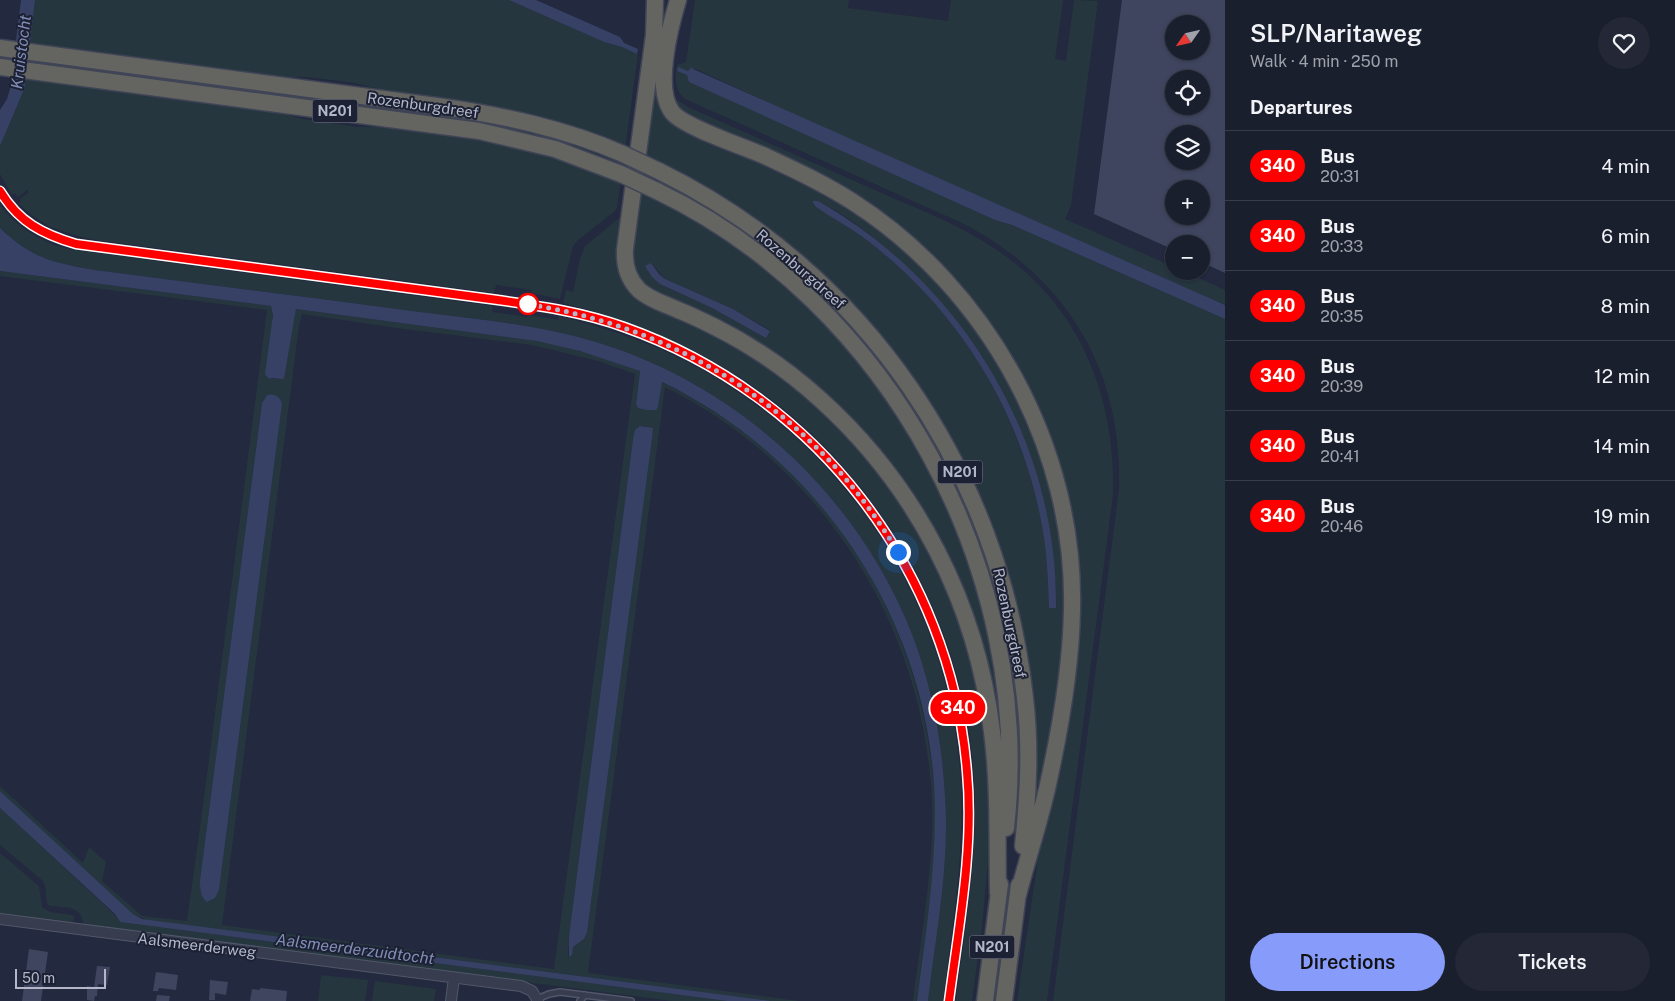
<!DOCTYPE html>
<meta charset="utf-8">
<style>
:root{--surface:#1a1f2e;--page:#232736;--text:#f1f3f6;--muted:#9fa2aa;--line:#383d4a;--accent:#869bfa}
body{margin:0;font-family:"Public Sans",sans-serif;background:var(--page);color:var(--text);height:100vh;display:flex;flex-direction:column;font-size:19px;white-space:nowrap}
*{box-sizing:border-box;margin:0}
p{font-size:16px;color:var(--muted)}
.icon{flex:none;width:28px;height:28px;fill:none;stroke:currentColor;stroke-width:2;stroke-linecap:round;stroke-linejoin:round}
.map{position:relative;flex:1;overflow:hidden}
.sheet{display:flex;flex-direction:column;background:var(--surface);width:450px}
.sheet>*{flex:none}
.badge{padding:0 10px;border-radius:16px;font-size:18px;line-height:32px}
.needle{width:32px;rotate:236deg}
.controls{position:absolute;left:1165px;top:15px;display:grid;gap:10px}
.controls a{display:grid;place-items:center;width:45px;height:45px;border-radius:50%;background:var(--surface);box-shadow:0 1px 4px #0004,0 0 0 1px var(--line);font-size:25px}
.scale{position:absolute;left:15px;bottom:12px;width:91px;box-sizing:border-box;padding-left:5px;border:2px solid #b3b7c9;border-top:0;font-size:14px;line-height:18px;white-space:nowrap;color:#b3b7c9;-webkit-text-stroke:4px #1c2133;paint-order:stroke}
.you{position:absolute;width:25px;height:25px;margin:-12px;border:4px solid #fff;border-radius:50%;background:#1a73e8;box-shadow:0 0 0 8px #1a73e833}
.map>.badge{position:absolute;translate:-50% -50%;box-shadow:0 0 0 2px #fff}
h2{padding:0 25px;font-size:19px;line-height:45px}
.round{display:grid;place-items:center;flex:none;width:52px;height:52px;border-radius:26px;background:var(--page)}
.overview{display:flex;align-items:center;justify-content:space-between;height:85px;padding:0 25px}
h1{font-size:24px;font-weight:600;line-height:38px}
.action{display:flex;gap:10px;margin-top:auto;padding:10px 25px}
.action a{flex:1;height:58px;border-radius:30px;background:var(--accent);color:#111;font-size:20px;font-weight:600;line-height:58px;text-align:center}
.action a+a{background:var(--page);color:var(--text)}
ul{padding:0;list-style:none}
li{display:flex;align-items:center;gap:15px;height:70px;padding:0 25px;border-top:1px solid var(--line)}
li div{flex:1}
li b{display:block;font-size:19px}
li em{font-style:normal}
li .badge{min-width:55px;font-weight:700;text-align:center}
main{display:flex;flex:1;min-height:0}
.map>svg:first-child{display:block}
</style>
<main>
<div class="map">
<svg width="1225" height="1001" viewBox="0 0 1225 1001">
<rect width="100%" height="100%" fill="#23293e"/>
<!-- green -->
<path fill="#25363f" fill-rule="evenodd" d="M35 0H509L604 42 622 47 638 54 617 208 614 212 579 239 573 246 560 299 531 293 532 290 496 285 494 293 96 240 74 235 48 226 29 213 19 204 21 201 20 199 28 193V190H25V192L18 197 15 193 12 195 0 174V146L23 92ZM46 47 275 77H308L355 83 394 93 624 144 619 181 544 153 461 135 390 127H357L324 122 302 119 270 110 41 81Z
M695 0H849L848 8 948 21 951 0H1063L1055 59 1066 61 1074 0 1098 1 1071 205 1065 219 1174 267V271H1183L1225 290V305L793 114 696 69 691 70 687 75 735 102 995 220 1012 225 1225 319V1001H1053L1119 489C1123 371 1067 277 962 223L685 99C674 89 675 79 677 65L686 62Z
M653 62 661 103 818 186 900 242 986 338 1036 432 1063 535 1068 632 1043 786 1035 784C1030 741 1025 698 1020 654 1017 634 1017 613 1013 593 1007 566 996 538 985 513 933 384 842 276 725 201 709 190 692 181 676 172 670 168 665 164 659 161L655 200 661 203 669 205 744 252 818 316 869 374 919 449 959 532 986 619 1001 712 1002 778 958 586 837 410 641 282 631 262ZM814 201C835 206 870 234 887 249 976 327 1032 417 1049 537 1053 560 1057 585 1056 608H1049C1048 579 1047 550 1041 521 1019 409 956 306 864 238 849 227 832 217 816 207L813 203ZM651 263 665 279 733 309 770 330 766 338 712 308 666 287 652 277Z
M45 63H55C144 74 232 86 321 97 422 110 524 122 619 162L618 163 611 162 563 145 58 68 44 64Z
M670 89 676 99 688 107C748 134 808 160 868 187 910 206 955 222 994 248 1079 303 1116 396 1113 495L1047 1001H1017L1076 602 1029 397 904 235 698 124 674 104Z
M0 205C18 228 40 242 68 249L493 306 492 312 528 317 529 315 559 320V316C610 329 658 345 704 371 849 453 948 605 960 772 966 849 952 925 943 1001H928C936 933 950 864 945 796 942 741 932 685 912 634 857 493 734 381 589 340 532 323 470 319 412 311 306 297 201 284 95 270 56 263 34 259 3 231L0 228Z
M623 215V274L802 389 885 474 947 580 986 713 991 828 982 927 972 1001H956C965 927 979 852 974 777 964 614 871 459 733 373 680 340 623 318 563 303L566 290 573 292 580 259 585 246Z
M0 271 271 306 273 315 272 379H284L296 309 537 341 562 346 610 360 640 371 636 404 658 407 661 382C828 462 932 629 935 814 936 876 924 939 917 1001H913C921 937 934 866 932 802 924 625 823 466 665 387L588 973 799 1001H771L147 920 133 914 0 791V786L83 863 89 847 106 862 102 881 142 916 187 921 204 798 267 310 0 276ZM302 314 397 328 532 345 598 361 635 374 554 969 222 925 299 326ZM267 395C274 394 281 397 282 404L219 890 215 898 207 902C200 896 200 889 200 880L262 403ZM640 426H645L652 439 587 933 584 939 573 947 572 955 568 957 569 936 633 439Z
M0 808 115 915 120 922 727 1001H672L85 925C82 921 82 918 80 914 74 905 57 908 48 905 44 897 48 889 43 881L0 845Z
M0 853 39 886 42 907C49 914 62 913 72 915L75 917 73 921 68 923 0 914Z
M321 975 368 980 365 1001H318Z
M375 981 436 989 434 1001H372Z"/>
<!-- water -->
<path fill="#364165" d="M21 0H35L25 85 23 92 0 146V110L7 99 10 89Z
M509 0H536L620 37 624 43 638 49 637 54 622 47 604 42Z
M678 67 688 71 692 67 693 69 1225 305V319L1012 225 995 220 689 82 687 75 677 71Z
M813 201H818C963 283 1058 441 1056 608H1049C1048 579 1047 550 1041 521 1020 409 956 307 864 238 849 227 832 218 816 207L813 203Z
M0 228C31 258 54 263 95 270 201 284 306 297 412 311 470 319 532 323 589 340 734 381 857 493 912 634 932 686 942 741 945 796 950 864 936 933 928 1001H917C926 930 938 858 934 786 924 614 816 456 662 382L658 407 656 410H647L638 408 636 404 640 371 580 351 537 341 296 309 284 379 268 378 265 374 273 315 271 306 0 271Z
M651 263 659 274 665 279 733 309 770 331 766 338 712 308 660 284 652 277 645 266Z
M267 395C274 393 281 397 282 404L219 890 215 898 207 902C200 897 200 889 200 880L262 403Z
M640 426 653 428 652 439 587 933 584 939 573 947 572 955 569 957V936L633 439 635 430Z
M0 791 133 914 142 919 771 1001H727L120 922 115 914 0 808Z"/>
<!-- building -->
<path fill="#3f455e" fill-rule="evenodd" d="M1122 0H1225V273L1201 262V244H1174V250L1094 214ZM1174 24H1201V51H1174ZM1174 79H1201V106H1174ZM1174 134H1201V161H1174ZM1174 189H1201V216H1174Z
M29 949 48 952 41 1001H22Z
M97 966 110 967 107 985 98 984 97 996H95L94 1001 87 1000V986L94 987Z
M156 972 178 975 176 990 159 988 158 991H153Z
M210 980 228 982 226 995 215 993V1000H209Z
M260 988 287 991 286 1001H250L252 989 260 990Z
M157 995 170 996 169 1001H156Z"/>
<g fill="none" stroke-linecap="round" stroke-linejoin="round">
<defs>
<path id="service" d="M0 191C18 220 43 235 76 243L525 303C765 339 949 530 968 774 973 850 959 926 949 1001
M537 999 549 994 560 992 631 1001
M580 1001 585 995"/>
<path id="minor" d="M0 919 521 986 532 991 538 1001
M451 1001 454 978"/>
<path id="trunk" d="M655 0 654 35 625 249C624 264 628 279 639 290 650 300 665 304 678 310 691 315 703 321 715 327 753 346 789 371 821 400 917 487 977 604 992 732 999 785 997 840 998 893
M678 0C670 27 654 88 672 112 683 127 745 147 765 156 795 170 825 184 853 202 988 289 1076 448 1072 610 1071 670 1060 731 1047 789 1039 824 1027 860 1018 895
M0 48 437 106C501 115 564 128 623 154
M0 67 479 131 555 149 621 174
M659 171C865 272 1000 471 1025 698 1031 747 1028 796 1023 846
M657 191C890 303 1035 571 1006 828
M985 1001 1000 884
M1004 1001 1019 885"/>
</defs>
<!-- service casing -->
<use href="#service" stroke="#525769" stroke-width="8"/>
<!-- minor casing -->
<use href="#minor" stroke="#525769" stroke-width="12"/>
<!-- trunk casing -->
<use href="#trunk" stroke="#3f4456" stroke-width="19"/>
<!-- service -->
<use href="#service" stroke="#373c4e" stroke-width="5"/>
<!-- minor -->
<use href="#minor" stroke="#373c4e" stroke-width="10"/>
<!-- trunk -->
<use href="#trunk" stroke="#646461" stroke-width="16"/>
<defs>
<path id="trunk-bridge" d="M623 154 659 171
M621 174 657 191"/>
</defs>
<!-- trunk-bridge casing -->
<use href="#trunk-bridge" stroke="#3f4456" stroke-width="19" stroke-linecap="butt"/>
<!-- trunk-bridge -->
<use href="#trunk-bridge" stroke="#646461" stroke-width="16"/>
</g>
<g fill="none" stroke-linecap="round" stroke-linejoin="round">
<defs>
<path id="line" d="M0 191C19 222 42 234 76 244L498 300C540 306 583 312 624 327 816 395 951 569 967 772 974 848 959 925 949 1001"/>
</defs>
<!-- line casing -->
<use href="#line" stroke="#fff" stroke-width="11"/>
<!-- line -->
<use href="#line" stroke="#f00" stroke-width="8"/>
<!-- walk -->
<path stroke="#b3b7c9" stroke-width="5" stroke-dasharray="0 9" d="M528 304H525C658 323 780 392 862 499 875 516 887 534 898 552"/>
</g>
<!-- markers -->
<circle fill="#fff" stroke="#f00" stroke-width="2.5" cx="528" cy="304" r="10"/>
<g text-anchor="middle" dominant-baseline="central" stroke-width="4" stroke-linejoin="round" paint-order="stroke">
<!-- shield labels -->
<g fill="#1c2133" stroke="#868a9c" stroke-width="1">
<rect x="312.5" y="99.5" width="45" height="23" rx="4"/>
<rect x="937.5" y="460.5" width="45" height="23" rx="4"/>
<rect x="969.5" y="935.5" width="45" height="23" rx="4"/>
</g>
<g font-size="14" font-weight="bold" fill="#b3b7c9">
<text x="335" y="111">N201</text>
<text x="960" y="472">N201</text>
<text x="992" y="947">N201</text>
</g>
<!-- street labels -->
<g font-size="15" fill="#b3b7c9" stroke="#1c2133">
<text transform="translate(423 105) rotate(8)">Rozenburgdreef</text>
<text transform="translate(801 269) rotate(41)">Rozenburgdreef</text>
<text transform="translate(1010 623) rotate(78)">Rozenburgdreef</text>
<text transform="translate(197 945) rotate(7)">Aalsmeerderweg</text>
</g>
<!-- water labels -->
<g font-size="16" font-style="italic" fill="#818db6" stroke="#1c2133">
<text transform="translate(21 52) rotate(-83)">Kruistocht</text>
<text transform="translate(355 949) rotate(7)">Aalsmeerderzuidtocht</text>
</g>
</g>
</svg>
<div class="controls">
<a><svg class="needle" viewBox="-14 -14 28 28"><path d="M0-13l5 13h-10z" fill="#e53935"/><path d="M0 13l5-13h-10z" fill="#9fa2aa"/></svg></a>
<a><svg class="icon" aria-label="locate" viewBox="0 0 24 24"><circle cx="12" cy="12" r="6"/><path d="M12 2v4M12 18v4M2 12h4M18 12h4"/></svg></a>
<a><svg class="icon" aria-label="layers" viewBox="0 0 24 24"><path d="M12 4l9 5-9 5-9-5zM3 14l9 5 9-5"/></svg></a>
<a>+</a>
<a>−</a>
</div>
<div class="scale">50 m</div>
<div class="you" style="left:898px;top:552px"></div>
<b class="badge" style="left:958px;top:708px;background:#f00;color:#fff">340</b>
</div>
<section class="sheet">
<div class="overview"><div><h1>SLP/Naritaweg</h1><p>Walk · 4 min · 250 m</p></div><a class="round"><svg class="icon" aria-label="heart" viewBox="0 0 24 24"><path d="M12 20l-8-8c-3-5 5-10 8-4 3-6 11-1 8 4z"/></svg></a></div>
<h2>Departures</h2>
<ul>
<li><span class="badge" style="background:#f00;color:#fff">340</span><div><b>Bus</b><p>20:31</p></div><em>4 min</em></li>
<li><span class="badge" style="background:#f00;color:#fff">340</span><div><b>Bus</b><p>20:33</p></div><em>6 min</em></li>
<li><span class="badge" style="background:#f00;color:#fff">340</span><div><b>Bus</b><p>20:35</p></div><em>8 min</em></li>
<li><span class="badge" style="background:#f00;color:#fff">340</span><div><b>Bus</b><p>20:39</p></div><em>12 min</em></li>
<li><span class="badge" style="background:#f00;color:#fff">340</span><div><b>Bus</b><p>20:41</p></div><em>14 min</em></li>
<li><span class="badge" style="background:#f00;color:#fff">340</span><div><b>Bus</b><p>20:46</p></div><em>19 min</em></li>
</ul>
<div class="action"><a>Directions</a><a>Tickets</a></div>
</section>
</main>
